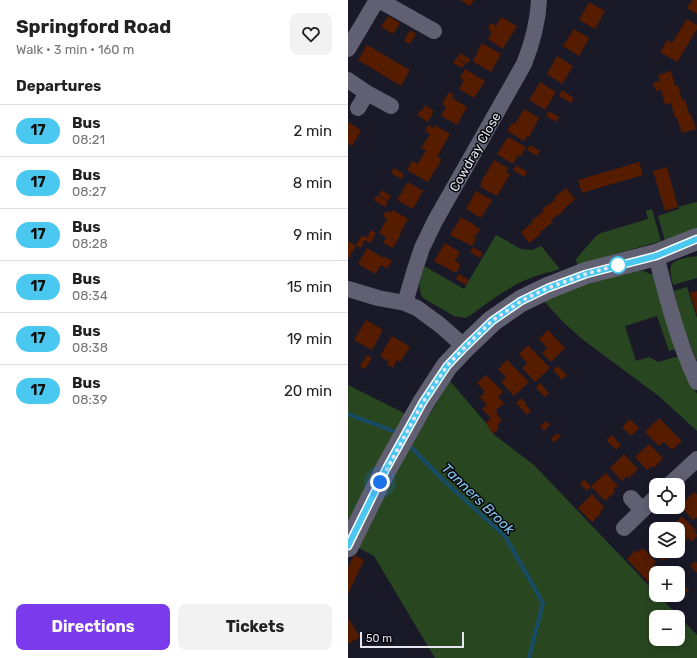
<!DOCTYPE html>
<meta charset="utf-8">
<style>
:root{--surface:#fff;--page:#f2f2f2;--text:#222;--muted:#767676;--line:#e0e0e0;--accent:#7c3aed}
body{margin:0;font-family:Rubik,sans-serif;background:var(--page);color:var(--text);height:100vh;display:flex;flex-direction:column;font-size:15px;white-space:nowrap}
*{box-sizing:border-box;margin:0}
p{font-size:13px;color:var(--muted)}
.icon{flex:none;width:22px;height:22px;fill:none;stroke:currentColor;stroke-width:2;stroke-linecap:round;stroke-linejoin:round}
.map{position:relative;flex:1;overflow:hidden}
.side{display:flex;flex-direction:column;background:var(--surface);width:348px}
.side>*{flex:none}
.badge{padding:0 8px;border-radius:13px;font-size:14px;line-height:26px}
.buttons{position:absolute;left:301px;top:478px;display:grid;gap:8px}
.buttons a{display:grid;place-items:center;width:36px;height:36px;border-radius:8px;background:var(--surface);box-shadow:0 2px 10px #0003;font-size:20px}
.scale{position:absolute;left:12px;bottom:10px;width:104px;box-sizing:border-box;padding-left:4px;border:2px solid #e6e6f1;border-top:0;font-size:11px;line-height:14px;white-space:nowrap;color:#e6e6f1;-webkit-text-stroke:3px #06050b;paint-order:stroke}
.you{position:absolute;width:20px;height:20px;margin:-10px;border:3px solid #fff;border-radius:50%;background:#1a73e8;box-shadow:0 0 0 6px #1a73e833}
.map>.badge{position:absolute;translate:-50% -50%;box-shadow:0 0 0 2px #fff}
h2{padding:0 16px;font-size:15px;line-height:36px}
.round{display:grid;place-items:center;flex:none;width:42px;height:42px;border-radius:8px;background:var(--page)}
.headline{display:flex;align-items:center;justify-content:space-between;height:68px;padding:0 16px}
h1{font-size:19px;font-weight:700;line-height:30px}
.primary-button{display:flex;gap:8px;margin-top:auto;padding:8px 16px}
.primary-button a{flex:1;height:46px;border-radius:8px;background:var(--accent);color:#fff;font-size:16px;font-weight:700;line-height:46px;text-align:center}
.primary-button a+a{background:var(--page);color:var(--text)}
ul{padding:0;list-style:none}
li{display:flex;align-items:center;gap:12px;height:52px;padding:0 16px;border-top:1px solid var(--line)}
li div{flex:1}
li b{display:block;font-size:15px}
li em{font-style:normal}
li .badge{min-width:44px;font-weight:700;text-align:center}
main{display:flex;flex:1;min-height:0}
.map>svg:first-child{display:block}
</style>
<main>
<section class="side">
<div class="headline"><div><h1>Springford Road</h1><p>Walk · 3 min · 160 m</p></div><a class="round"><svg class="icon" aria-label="heart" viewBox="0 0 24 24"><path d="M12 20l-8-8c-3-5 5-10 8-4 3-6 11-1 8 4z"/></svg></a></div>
<h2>Departures</h2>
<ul>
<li><span class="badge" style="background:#4ac8ef;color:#111">17</span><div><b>Bus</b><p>08:21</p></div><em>2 min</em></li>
<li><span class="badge" style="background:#4ac8ef;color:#111">17</span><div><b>Bus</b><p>08:27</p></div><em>8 min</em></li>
<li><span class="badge" style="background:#4ac8ef;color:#111">17</span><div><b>Bus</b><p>08:28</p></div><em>9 min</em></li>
<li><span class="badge" style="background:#4ac8ef;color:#111">17</span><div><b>Bus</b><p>08:34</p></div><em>15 min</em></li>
<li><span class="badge" style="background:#4ac8ef;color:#111">17</span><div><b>Bus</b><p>08:38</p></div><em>19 min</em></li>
<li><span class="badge" style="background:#4ac8ef;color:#111">17</span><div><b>Bus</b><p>08:39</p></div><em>20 min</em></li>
</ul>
<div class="primary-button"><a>Directions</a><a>Tickets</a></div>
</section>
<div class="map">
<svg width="349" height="658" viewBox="0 0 349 658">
<rect width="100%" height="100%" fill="#1a1928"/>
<!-- green -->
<path fill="#284720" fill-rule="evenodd" d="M349 202V228L317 241 310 216 331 209 330 207Z
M304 209 313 241 229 265 228 259 248 236 253 233 300 219 298 211Z
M148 235 173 249 184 250 193 246 194 247 212 269C204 272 196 273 188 276 164 284 143 300 123 315L117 318 106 316 75 298C68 288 73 277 76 266L116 289Z
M349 256V278L325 285C324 280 321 271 323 266 325 259 342 257 349 256Z
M287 270 296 271 302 274H308L328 349 321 351 309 316 277 326 288 361 301 357 310 362 331 356 349 394V431L312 397 234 339 214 321 196 301 214 292Z
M339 287 349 318V361L334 323 326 291Z
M102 381 138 423 145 434 186 465 308 593V595H310L349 635V658H87L26 556 9 547 38 489 75 425ZM308 617H330V639H308Z
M0 385 58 414 0 522Z"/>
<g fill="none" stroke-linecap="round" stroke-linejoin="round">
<!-- stream -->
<path stroke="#174b66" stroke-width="4" d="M0 414 45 431
M64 448 95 480 157 536 195 603 181 658"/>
</g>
<!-- building -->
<path fill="#561c00" d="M112 0H126L122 6Z
M344 0H349V14L339 8Z
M241 2 257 11 247 29 231 20Z
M40 16 52 23 45 34 33 27Z
M153 17 169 26 155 49 140 39 144 32 140 29 143 23 148 26Z
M339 19 349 25V29L329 62 312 52 319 40 324 43Z
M226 29 241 38 231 56 215 46Z
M62 30 68 34 62 44 56 41Z
M134 43 153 54 143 72 124 61 130 52H129Z
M19 45 62 70 53 86 10 60Z
M112 53 122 59 119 64 109 58Z
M209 56 225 66 214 84 199 74Z
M108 58 117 64 114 68 105 63Z
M117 69 137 81 126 98 111 89 116 80 112 78Z
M323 71 327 86 330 85 334 100 337 99 341 114H343L348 129 334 133 329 118H327L323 103 317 105 313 90 308 91 305 83 312 81 310 75Z
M192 82 208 92 197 110 181 100Z
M214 90 226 98 223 103 211 96Z
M101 92 106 95 104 98 119 107 109 125 93 116 98 107 94 104Z
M77 105 86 111 80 122 69 115 72 110 74 111Z
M176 109 191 118 181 137 179 136 176 141 159 131 164 123 167 124Z
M201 111 211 117 208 122 198 116Z
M0 122 13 130 4 146 0 143Z
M80 125 85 128 86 125 102 134 89 157 94 159 80 182 59 170 64 161 70 164 78 150 73 148 82 134 77 131Z
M160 137 178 147 173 156 170 155 165 164 149 154Z
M182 145 192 151 189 156 179 150Z
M146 160 160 168 158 172 162 174 149 196 132 187 134 182H133Z
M291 162 295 175 234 193 230 180Z
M168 165 179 172 176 177 165 170Z
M319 167 330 207 317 211 305 171Z
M46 168 56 174 53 179 43 173Z
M60 182 75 191 65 209 49 200Z
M218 188 227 199 215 210 216 211 203 220 205 222 192 232 193 234 181 243 173 232 185 222 183 221 196 211 194 209 207 200 206 198Z
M33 190 43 196 40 201 31 195Z
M128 191 144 200 133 218 118 209Z
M29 195 40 202 37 207 26 200Z
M45 210 60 219 52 233 53 234 45 248 35 243 38 237 31 233 39 219 35 216 38 211 43 213Z
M113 217 128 226V227L132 229 127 237 123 235V236L128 239 124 246 102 235Z
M23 230 28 233 23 243 17 240 13 248 8 245 14 235 19 238Z
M0 241 8 246 0 259Z
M97 243 112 252 107 261 111 263 112 266 109 272H106L86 261Z
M125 247 135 253 132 258 122 252Z
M19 248 36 258 37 257 44 261 39 269 33 265 27 274 10 264Z
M111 274 121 280 118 285 108 279Z
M349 291V315L342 293Z
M18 320 35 330 24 350 6 340Z
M200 330 217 348 203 362 194 353 199 348 191 339Z
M44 336 62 347 52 362 49 360 45 368 39 364 41 362 32 356Z
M180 345 202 368 187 382 174 368 179 363 171 354Z
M19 355 24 358 17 369 12 366Z
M159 360 181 382 166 396 153 382 158 377 150 369Z
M210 366 219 375 214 380 205 370Z
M138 375 155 392 150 397 156 403 147 411 150 413 149 415 154 420 149 426 151 428 145 434 138 423 143 418 134 409 139 405 132 397 137 392 129 383Z
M192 383 201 393 197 397 188 388Z
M173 398 178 403 177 404 183 411 179 415 168 403Z
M311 418 334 441 324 450 316 442 311 446 297 432Z
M282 419 291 428 283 436 274 427Z
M198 421 202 425 196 431 192 426Z
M209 433 213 436 206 442 203 439Z
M264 435 273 445 268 450 258 440Z
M301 444 315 458 306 468 304 466 299 470 287 457Z
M276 454 290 469 281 478 279 476 274 481 262 468Z
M258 473 270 486 265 490 267 492 257 501 243 486Z
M236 479 243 487 239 491 232 484Z
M346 492 349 495V517L345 520 333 507 338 502 337 501Z
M244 494 256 507 252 512 253 513 244 522 230 508Z
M334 516 348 530 346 532 349 535V536L343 542 340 538 334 544 330 540V529H324L327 526 325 525Z
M308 540V551H330V549L333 552 328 557 323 553 315 561 301 547Z
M295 548 308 562 305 565 311 571 300 582 279 559 288 550 290 552Z
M6 555 16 560 0 594V568Z
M347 561 349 563V573L342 566Z
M330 579 341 590 335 595 330 590Z
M0 618 12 637 0 644Z"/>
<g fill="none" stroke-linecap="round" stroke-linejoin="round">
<!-- street -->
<path stroke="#616073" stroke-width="16" d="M31 0 86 31
M0 49 29 0
M0 80 19 93 43 106
M10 108 19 93
M308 255C319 299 330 342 349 382
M0 289 30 298 57 303 69 308 92 325 117 347
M57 303 67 269 74 248 87 221 176 64C184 44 190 22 191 0
M321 485 349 459
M283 498 294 510
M276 528 308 497"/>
<!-- secondary -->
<path stroke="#616073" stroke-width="22" d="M0 546 38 469 75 403 99 366 117 347 144 321 173 301 200 288 238 273 308 255 349 239"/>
</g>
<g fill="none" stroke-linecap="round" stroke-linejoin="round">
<defs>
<path id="line" d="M0 546 38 469 75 402 99 366 117 347 144 321 173 301 200 288 238 274 308 256 349 239"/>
</defs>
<!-- line casing -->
<use href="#line" stroke="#fff" stroke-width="9"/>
<!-- line -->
<use href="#line" stroke="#4ac8ef" stroke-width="6"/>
<!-- walk -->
<path stroke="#e6e6f1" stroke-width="4" stroke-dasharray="0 7.2" d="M32 482 75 402 99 366 117 347 144 321 173 301 200 288 238 274 270 265"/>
</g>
<!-- markers -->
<circle fill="#fff" stroke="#4ac8ef" stroke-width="2" cx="270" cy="265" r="8"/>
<g text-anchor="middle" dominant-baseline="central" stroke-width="3" stroke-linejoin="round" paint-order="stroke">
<!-- street labels -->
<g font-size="13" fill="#e6e6f1" stroke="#06050b">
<text transform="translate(127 152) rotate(-60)">Cowdray Close</text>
</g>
<!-- water labels -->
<g font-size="14" font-style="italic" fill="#85c7f0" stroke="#06050b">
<text transform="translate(130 499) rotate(44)">Tanners Brook</text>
</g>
</g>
</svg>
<div class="buttons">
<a><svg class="icon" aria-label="locate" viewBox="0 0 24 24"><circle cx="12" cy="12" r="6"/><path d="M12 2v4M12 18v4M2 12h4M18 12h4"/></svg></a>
<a><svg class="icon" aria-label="layers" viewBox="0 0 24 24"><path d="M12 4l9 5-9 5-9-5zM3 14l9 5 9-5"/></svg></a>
<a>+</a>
<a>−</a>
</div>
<div class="scale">50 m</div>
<div class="you" style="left:32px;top:482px"></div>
</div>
</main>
